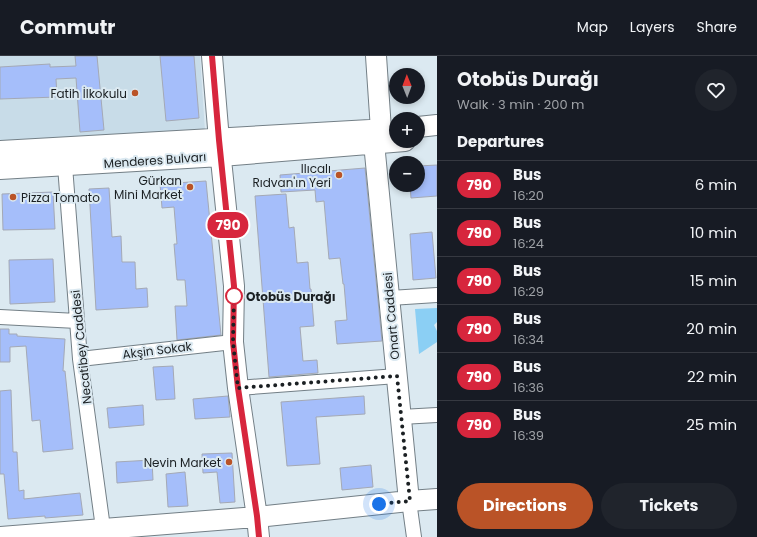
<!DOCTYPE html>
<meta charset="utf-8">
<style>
:root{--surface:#171b24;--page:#20242c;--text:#f1f3f6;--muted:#9ea1a6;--line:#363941;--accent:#ba5327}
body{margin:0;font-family:Poppins,sans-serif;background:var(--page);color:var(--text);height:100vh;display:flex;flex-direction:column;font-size:15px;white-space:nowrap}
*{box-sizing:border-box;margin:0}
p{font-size:13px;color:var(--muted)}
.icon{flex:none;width:22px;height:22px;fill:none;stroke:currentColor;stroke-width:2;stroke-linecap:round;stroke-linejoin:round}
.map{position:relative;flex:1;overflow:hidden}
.sheet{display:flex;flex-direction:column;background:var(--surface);width:320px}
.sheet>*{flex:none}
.badge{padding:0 8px;border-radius:13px;font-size:14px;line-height:26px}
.needle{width:26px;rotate:359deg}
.fabs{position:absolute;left:389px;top:12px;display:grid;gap:8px}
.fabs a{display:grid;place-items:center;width:36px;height:36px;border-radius:50%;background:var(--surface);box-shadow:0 2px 6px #0003;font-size:20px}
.you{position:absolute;width:20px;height:20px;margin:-10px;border:3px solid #fff;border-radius:50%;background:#1a73e8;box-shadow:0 0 0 6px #1a73e833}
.map>.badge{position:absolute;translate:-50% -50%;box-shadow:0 0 0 2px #fff}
h2{padding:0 20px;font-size:15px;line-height:36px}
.round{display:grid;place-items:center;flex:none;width:42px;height:42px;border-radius:21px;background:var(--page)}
.headline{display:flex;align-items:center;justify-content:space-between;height:68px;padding:0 20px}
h1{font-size:19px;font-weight:700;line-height:30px}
.cta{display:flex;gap:8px;margin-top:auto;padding:8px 20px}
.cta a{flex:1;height:46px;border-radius:24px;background:var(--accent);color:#fff;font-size:16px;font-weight:700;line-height:46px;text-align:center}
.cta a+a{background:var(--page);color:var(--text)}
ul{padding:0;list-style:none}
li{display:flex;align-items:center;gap:12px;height:48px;padding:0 20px;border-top:1px solid var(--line)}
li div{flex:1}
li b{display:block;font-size:15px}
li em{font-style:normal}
li .badge{min-width:44px;font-weight:700;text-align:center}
header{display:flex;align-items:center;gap:24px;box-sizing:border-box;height:56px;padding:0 20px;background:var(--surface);border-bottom:1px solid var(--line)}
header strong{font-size:19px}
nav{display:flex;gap:22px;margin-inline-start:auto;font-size:14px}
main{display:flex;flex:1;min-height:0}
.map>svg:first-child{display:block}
</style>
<header>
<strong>Commutr</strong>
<nav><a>Map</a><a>Layers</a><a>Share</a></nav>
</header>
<main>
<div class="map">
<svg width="437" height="481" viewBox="0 0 437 481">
<rect width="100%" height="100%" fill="#dbe9f1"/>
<!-- built -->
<path fill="#c8dce8" d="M0 0H200L205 75 0 85Z"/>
<!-- green -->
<path fill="#8bcff4" d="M437 252V266L434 269 437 275V286L419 298 415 253Z"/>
<!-- building -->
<path fill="#a5befa" stroke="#a4a9b5" d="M75 0H97L104 74 80 76 76 22 56 23 57 41 0 43V11L50 8V11L76 10Z
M160 0H194L199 62 166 65Z
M437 109V140L411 142 410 129H418V110Z
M365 112 382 285 337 288 335 265 347 264 344 228H343L340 202 329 203 324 145 316 146 315 134 281 136 280 119Z
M206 125 221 279 177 284 175 250H187L185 224H177L174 188H177L174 151 162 152 160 128Z
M109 132 112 181 121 180 122 206H135L136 233 147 232 148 251 96 254 89 133Z
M53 136 55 173 3 174 2 138Z
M286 138 289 172 294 171 297 207 308 206 310 233H311L314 270 300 271 303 305 317 304 318 317 269 321 255 140Z
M432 176 436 222 413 224 410 178Z
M53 203 55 246 10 248 9 204Z
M0 273H9V278H17V280L65 283 63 315H65L73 393 43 396 40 364 32 365 26 290 10 291V306H0Z
M173 310 175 343 156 344 153 311Z
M11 334 13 396H17L19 435 24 434V443L80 437 83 459 45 462V460L8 463 4 418H0V335Z
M228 340 230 361 195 363 193 343Z
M364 340 365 358 316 361 320 408 287 410 281 346Z
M143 349 144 369 109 372 107 352Z
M232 397 235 446 220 447 217 416 203 417 202 398Z
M152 404 153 424 117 427 116 406Z
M371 409 373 431 342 434 340 412Z
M185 416 188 450 168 451 166 418Z"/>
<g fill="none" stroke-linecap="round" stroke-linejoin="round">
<defs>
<path id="street" d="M65 110 80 303 103 472
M390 242 437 239
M0 261 77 265
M80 303 233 286
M238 332 397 320
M401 361 437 359
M409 445 414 481"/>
<path id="secondary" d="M212 0 219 84 234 230 233 286 238 332 257 461 259 481
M376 0 381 74
M418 71 437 69
M374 87 409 445
M0 95 370 74
M0 113 221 100 405 85
M0 481 257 461 409 445 437 443"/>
</defs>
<!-- street casing -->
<use href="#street" stroke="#737f86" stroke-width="16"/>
<!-- secondary casing -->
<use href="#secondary" stroke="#737f86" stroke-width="22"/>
<!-- street -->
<use href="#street" stroke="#fff" stroke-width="14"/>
<!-- secondary -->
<use href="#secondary" stroke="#fff" stroke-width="20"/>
</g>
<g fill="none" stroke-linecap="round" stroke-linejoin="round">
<defs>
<path id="line" d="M212 0 219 84 234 230 233 286 238 332 257 460 259 481"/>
</defs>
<!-- line casing -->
<use href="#line" stroke="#fff" stroke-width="9"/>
<!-- line -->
<use href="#line" stroke="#d7263d" stroke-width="6"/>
<!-- walk -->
<path stroke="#1b2023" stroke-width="4" stroke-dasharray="0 7.2" d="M234 240 233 286 238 332 397 320 410 445 379 448"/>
</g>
<!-- markers -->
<g fill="#ba5327" stroke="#dbe9f1" stroke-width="1.5">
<circle cx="135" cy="37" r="4"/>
<circle cx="339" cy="119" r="4"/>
<circle cx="190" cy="131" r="4"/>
<circle cx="13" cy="141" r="4"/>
<circle cx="229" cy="406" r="4"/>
</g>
<circle fill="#fff" stroke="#d7263d" stroke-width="2" cx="234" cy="240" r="8"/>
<g text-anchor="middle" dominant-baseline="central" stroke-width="4" stroke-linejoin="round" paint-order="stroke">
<!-- poi labels -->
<g font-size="12" fill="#1b2023" stroke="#dbe9f1" text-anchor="end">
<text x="127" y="37">Fatih İlkokulu</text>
<text x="331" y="112">Ilıcalı<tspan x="331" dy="14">Rıdvan'ın Yeri</tspan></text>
<text x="182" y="124">Gürkan<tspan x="182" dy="14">Mini Market</tspan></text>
<text x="21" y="141" text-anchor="start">Pizza Tomato</text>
<text x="221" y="406">Nevin Market</text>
</g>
<!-- street labels -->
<g font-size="12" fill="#1b2023" stroke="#dbe9f1">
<text transform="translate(155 104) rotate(-4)">Menderes Bulvarı</text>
<text transform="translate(391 260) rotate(-95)">Onart Caddesi</text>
<text transform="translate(81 291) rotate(-96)">Necatibey Caddesi</text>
<text transform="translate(157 294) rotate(-7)">Akşin Sokak</text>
</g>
<!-- stop labels -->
<g font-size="12" font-weight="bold" fill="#1b2023" stroke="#dbe9f1" text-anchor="start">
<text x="246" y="240">Otobüs Durağı</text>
</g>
</g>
</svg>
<div class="fabs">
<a><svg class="needle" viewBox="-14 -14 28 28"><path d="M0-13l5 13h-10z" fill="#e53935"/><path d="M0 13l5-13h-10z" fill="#9ea1a6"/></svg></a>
<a>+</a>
<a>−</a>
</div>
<div class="you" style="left:379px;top:448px"></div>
<b class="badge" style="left:228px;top:169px;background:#d7263d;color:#fff">790</b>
</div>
<section class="sheet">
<div class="headline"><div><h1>Otobüs Durağı</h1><p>Walk · 3 min · 200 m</p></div><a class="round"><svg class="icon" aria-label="heart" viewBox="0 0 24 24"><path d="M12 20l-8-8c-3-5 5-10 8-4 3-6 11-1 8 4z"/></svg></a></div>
<h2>Departures</h2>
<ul>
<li><span class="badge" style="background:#d7263d;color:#fff">790</span><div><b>Bus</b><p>16:20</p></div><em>6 min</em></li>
<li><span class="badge" style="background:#d7263d;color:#fff">790</span><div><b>Bus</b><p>16:24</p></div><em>10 min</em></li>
<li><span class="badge" style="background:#d7263d;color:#fff">790</span><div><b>Bus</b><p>16:29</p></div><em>15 min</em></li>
<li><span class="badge" style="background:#d7263d;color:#fff">790</span><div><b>Bus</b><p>16:34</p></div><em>20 min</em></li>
<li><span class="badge" style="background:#d7263d;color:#fff">790</span><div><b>Bus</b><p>16:36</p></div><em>22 min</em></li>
<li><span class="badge" style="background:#d7263d;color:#fff">790</span><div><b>Bus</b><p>16:39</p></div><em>25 min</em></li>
</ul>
<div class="cta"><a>Directions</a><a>Tickets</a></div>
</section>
</main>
